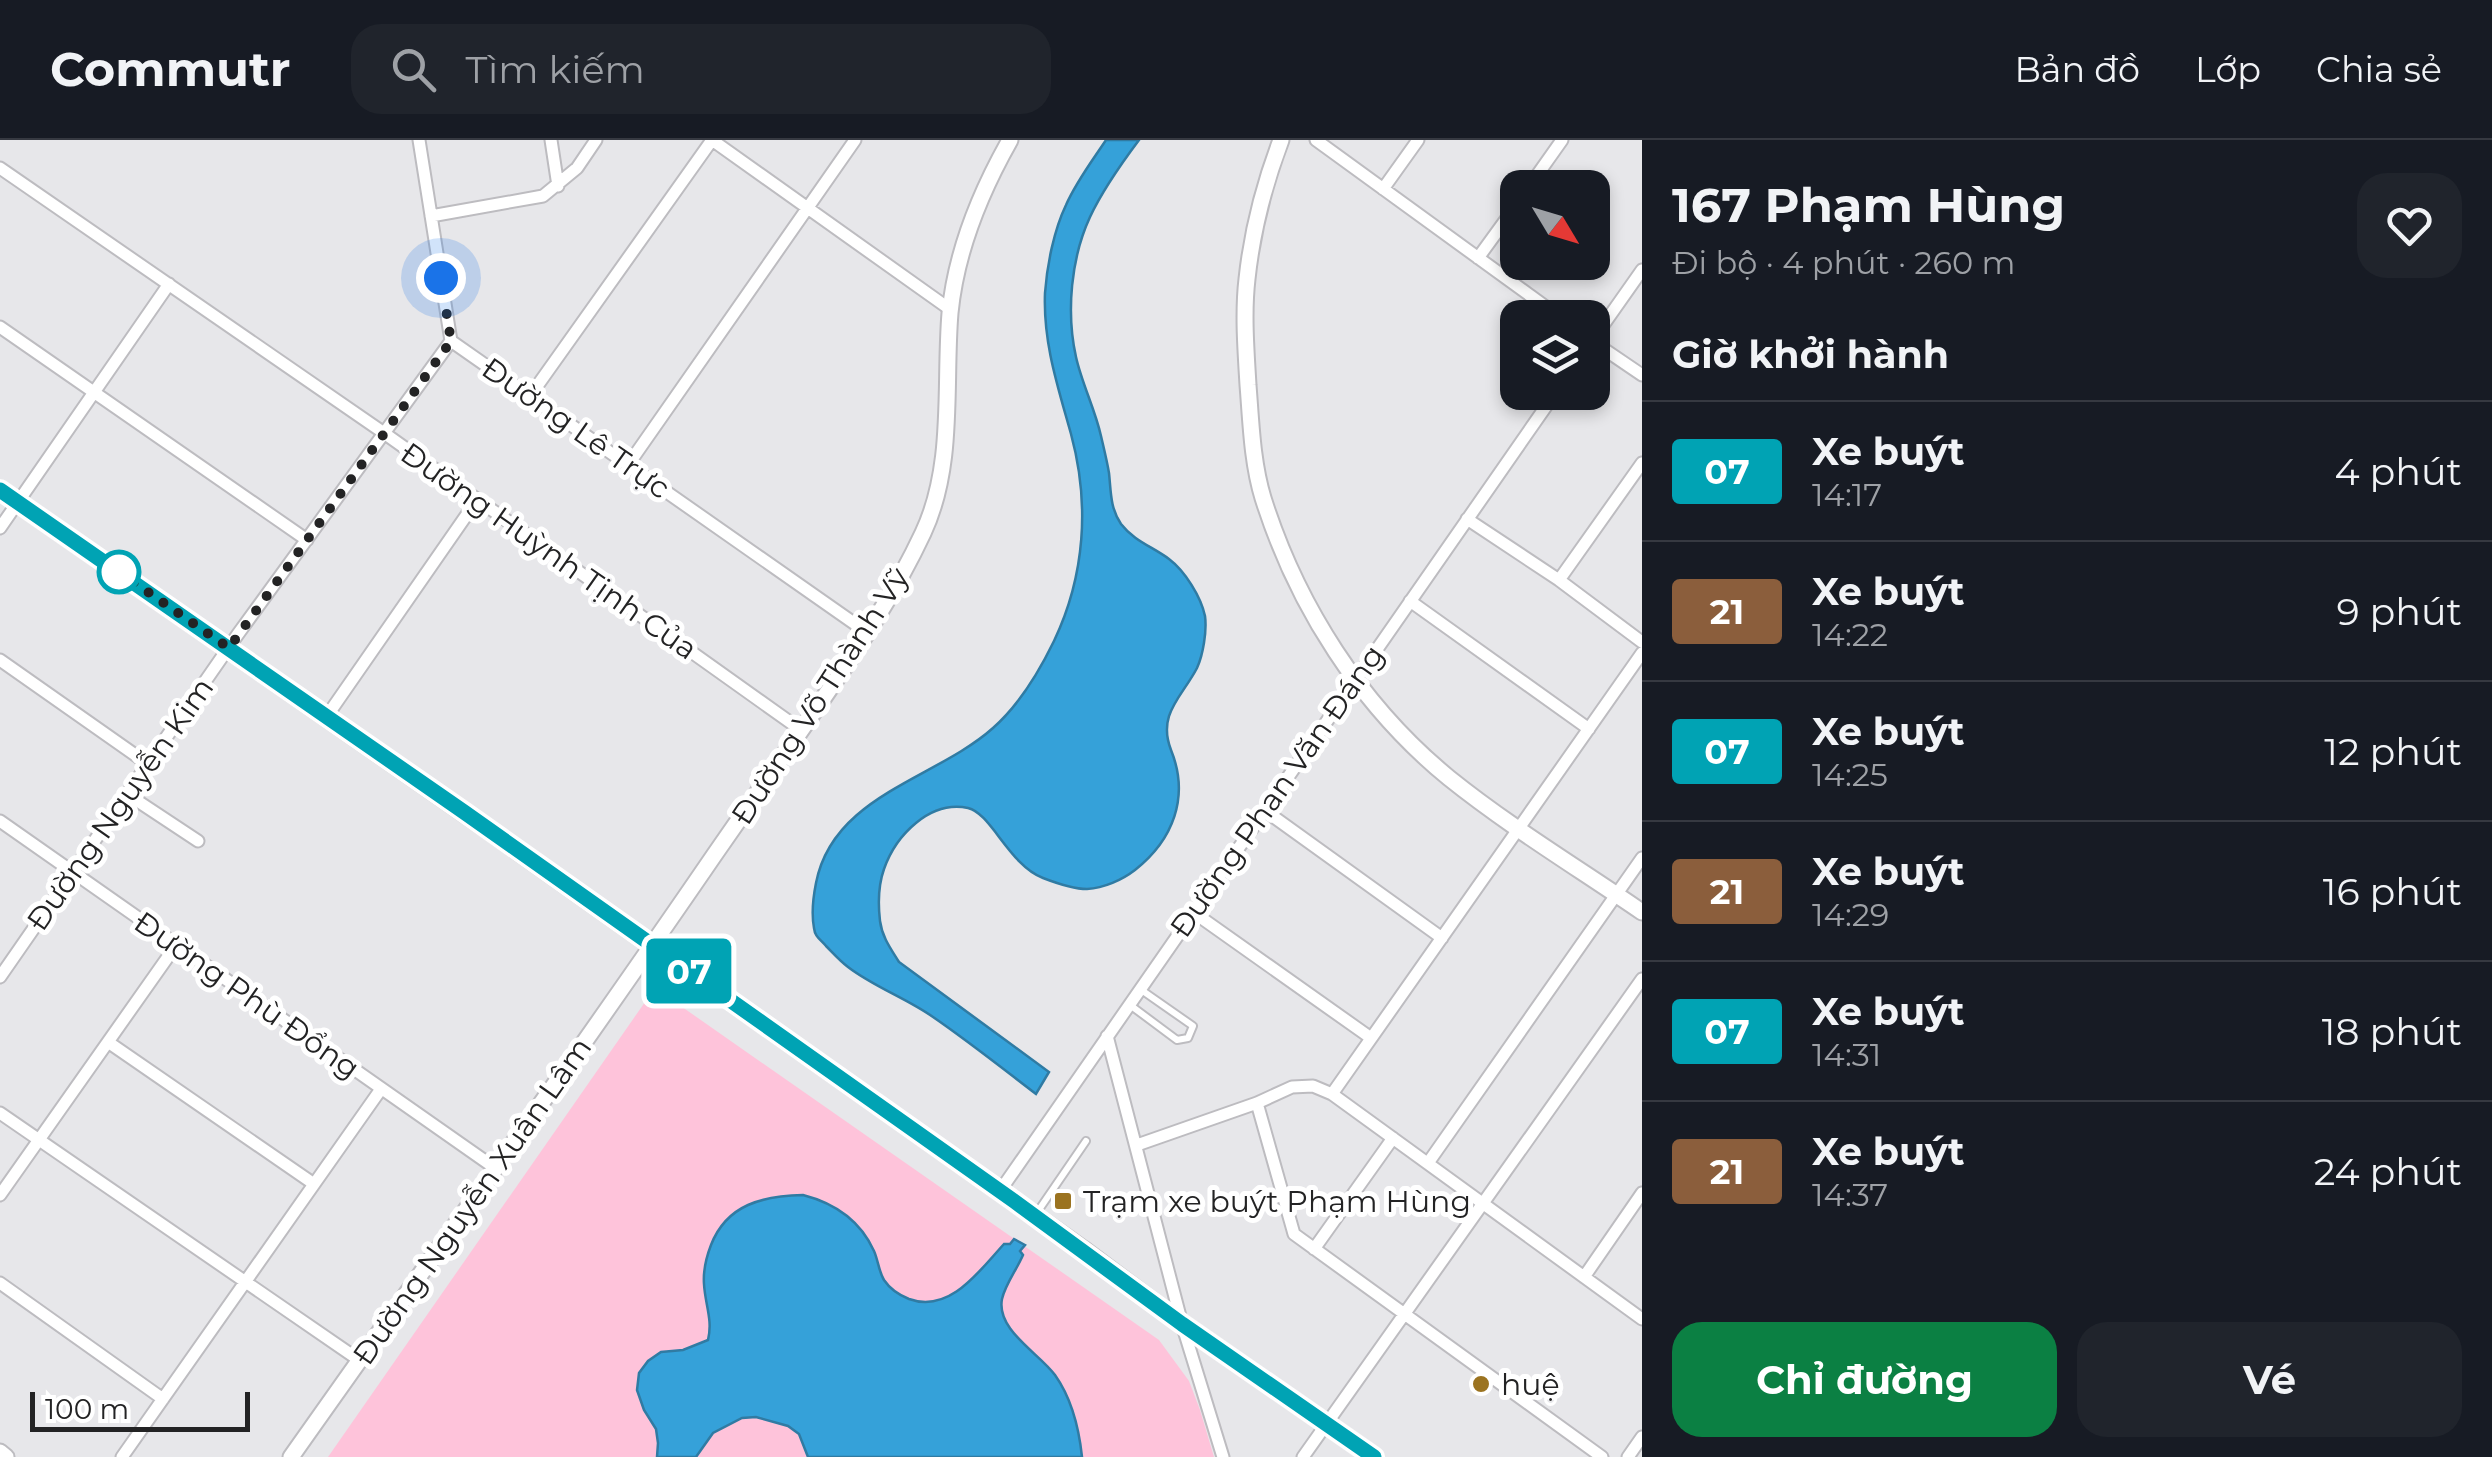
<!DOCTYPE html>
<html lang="vi">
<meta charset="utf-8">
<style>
:root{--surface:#171b24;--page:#20242c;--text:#f1f3f6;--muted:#9ea1a6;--line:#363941;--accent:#0b8043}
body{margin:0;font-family:Montserrat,sans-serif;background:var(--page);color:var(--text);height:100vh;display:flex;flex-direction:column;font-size:38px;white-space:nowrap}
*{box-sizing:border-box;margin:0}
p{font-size:32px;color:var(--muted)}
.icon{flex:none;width:55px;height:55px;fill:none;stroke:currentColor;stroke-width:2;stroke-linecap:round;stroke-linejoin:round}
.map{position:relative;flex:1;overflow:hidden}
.details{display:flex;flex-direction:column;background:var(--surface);width:850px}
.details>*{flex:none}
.badge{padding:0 20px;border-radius:8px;font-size:35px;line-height:65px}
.needle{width:65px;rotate:128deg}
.buttons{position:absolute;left:1500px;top:30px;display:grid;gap:20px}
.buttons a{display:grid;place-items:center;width:110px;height:110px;border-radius:20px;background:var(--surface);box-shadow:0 5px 15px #0003;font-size:50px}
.scale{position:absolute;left:30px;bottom:25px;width:220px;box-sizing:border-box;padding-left:10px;border:5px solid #232324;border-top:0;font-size:28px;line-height:35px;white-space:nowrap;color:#232324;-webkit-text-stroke:8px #fff;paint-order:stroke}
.you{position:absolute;width:50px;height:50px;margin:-25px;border:8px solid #fff;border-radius:50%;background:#1a73e8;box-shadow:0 0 0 15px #1a73e833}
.map>.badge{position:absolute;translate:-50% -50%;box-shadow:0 0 0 5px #fff}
h2{padding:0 30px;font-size:38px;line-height:90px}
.round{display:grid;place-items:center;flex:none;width:105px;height:105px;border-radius:30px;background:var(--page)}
.headline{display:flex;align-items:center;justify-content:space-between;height:170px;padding:0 30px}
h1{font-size:48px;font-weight:700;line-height:75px}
.cta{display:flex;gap:20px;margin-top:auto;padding:20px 30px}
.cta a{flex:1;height:115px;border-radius:30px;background:var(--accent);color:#fff;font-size:40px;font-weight:700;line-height:115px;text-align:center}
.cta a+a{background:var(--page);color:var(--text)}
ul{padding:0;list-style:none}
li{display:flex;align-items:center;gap:30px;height:140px;padding:0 30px;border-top:2px solid var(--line)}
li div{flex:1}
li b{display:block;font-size:38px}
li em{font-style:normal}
li .badge{min-width:110px;font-weight:700;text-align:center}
header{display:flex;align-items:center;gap:60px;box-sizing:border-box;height:140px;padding:0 50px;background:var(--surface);border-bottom:2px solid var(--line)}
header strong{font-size:48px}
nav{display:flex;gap:55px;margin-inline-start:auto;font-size:35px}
.search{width:700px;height:90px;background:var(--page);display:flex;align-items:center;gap:25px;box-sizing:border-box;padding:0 35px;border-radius:30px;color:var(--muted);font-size:38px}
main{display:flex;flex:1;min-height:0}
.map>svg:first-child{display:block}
</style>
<header>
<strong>Commutr</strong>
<div class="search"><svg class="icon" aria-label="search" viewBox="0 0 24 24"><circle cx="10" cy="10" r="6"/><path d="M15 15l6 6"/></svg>Tìm kiếm</div>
<nav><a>Bản đồ</a><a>Lớp</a><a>Chia sẻ</a></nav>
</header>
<main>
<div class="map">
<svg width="1642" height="1317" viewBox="0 0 1642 1317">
<rect width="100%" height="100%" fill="#e7e7ea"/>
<!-- green -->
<path fill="#fec3da" d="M652 852 665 855 1159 1200 1189 1241 1200 1270 1214 1317H328Z"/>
<!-- water -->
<path fill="#35a1d9" stroke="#307ba3" stroke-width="2.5" d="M1106 0H1139C1121 24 1103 49 1090 77 1071 118 1066 172 1076 217 1082 244 1095 269 1101 296 1104 309 1107 321 1109 333 1111 351 1110 368 1121 384 1134 401 1153 407 1169 419 1185 431 1201 457 1205 476 1207 491 1203 515 1197 528 1182 557 1157 574 1171 610 1190 657 1173 700 1135 730 1122 740 1104 748 1087 749 1073 749 1056 743 1043 738 1009 725 991 673 968 668 930 660 896 695 884 729 878 746 878 764 880 781 882 797 891 809 899 822L1049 932 1036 954C1002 928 968 901 933 877 906 858 874 847 848 827 840 821 833 813 826 806 820 799 815 797 814 788 811 772 813 758 816 743 833 655 936 639 993 588 1019 565 1039 532 1054 501 1085 436 1090 364 1071 294 1058 247 1043 203 1045 153 1047 125 1054 90 1066 65 1076 42 1092 21 1106 0Z
M803 1055C834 1063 860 1080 874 1111 878 1120 879 1132 884 1140 890 1149 899 1155 909 1159 950 1174 980 1130 1004 1104H1010L1014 1099 1025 1105 1020 1111 1023 1115C1017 1129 1005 1145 1002 1159 996 1190 1039 1213 1055 1235 1072 1259 1079 1288 1082 1317H808L799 1294 788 1286 756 1277 742 1278 713 1293 696 1317H657L658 1303 656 1289 644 1270 637 1250 639 1233 648 1221 661 1212 683 1210 708 1200C713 1180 705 1164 704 1144 703 1130 706 1118 711 1105 727 1064 763 1056 803 1055Z"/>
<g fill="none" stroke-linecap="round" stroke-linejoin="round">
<defs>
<path id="lane" d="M1130 865 1177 900 1188 898 1193 886 1140 849
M1036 1074 1086 1001"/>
<path id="street" d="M419 0 451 201 868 493
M551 0 558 46
M1316 0 1561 178
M0 28 384 293 801 590
M1528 48 1562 0
M1383 49 1418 0
M431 76 543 56 577 28 596 0
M1478 118 1518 63
M1642 130 1592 201 1642 235
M0 187 307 400
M530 256 712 0 951 170
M628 325 855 0
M1467 379 1559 440 1642 502
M0 388 169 144
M1559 440 1642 323
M1410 461 1589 589
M0 520 148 624
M327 576 477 360
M127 654 198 701
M1264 670 1442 798
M0 681 495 1028
M1193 772 1371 898
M0 837 238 494 451 201
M1107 896 1182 1184 1223 1317
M108 902 314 1044
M1332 954 1642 513
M1257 963 1294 1094 1602 1317
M0 973 359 1220
M1137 1005 1257 963 1292 947 1313 946 1332 954 1642 1179
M1428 1023 1642 718
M1000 1051 1556 252
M0 1055 177 804
M1314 1109 1393 998
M1584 1137 1642 1053
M0 1143 163 1259
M122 1317 381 949
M1303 1317 1642 839
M1628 1317 1642 1297"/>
<path id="secondary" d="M1281 0C1264 45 1252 92 1247 139 1243 173 1246 211 1248 245 1251 282 1252 322 1263 358 1297 466 1361 566 1449 638 1510 687 1578 728 1642 772
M0 1312 6 1317
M291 1317C433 1116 576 917 715 714 750 664 785 613 820 563 858 508 895 453 923 393 955 325 944 245 950 173 956 112 980 53 1010 0"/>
<path id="primary" d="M0 350 486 688 1083 1110 1182 1184 1374 1317"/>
</defs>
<!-- lane casing -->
<use href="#lane" stroke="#bdbcc0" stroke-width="10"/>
<!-- street casing -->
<use href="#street" stroke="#bdbcc0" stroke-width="15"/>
<!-- secondary casing -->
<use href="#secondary" stroke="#bdbcc0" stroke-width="19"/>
<!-- primary casing -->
<use href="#primary" stroke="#bdbcc0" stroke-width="21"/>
<!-- lane -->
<use href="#lane" stroke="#fff" stroke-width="6"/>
<!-- street -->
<use href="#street" stroke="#fff" stroke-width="11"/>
<!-- secondary -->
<use href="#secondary" stroke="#fff" stroke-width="15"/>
<!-- primary -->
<use href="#primary" stroke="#fff" stroke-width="18"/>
</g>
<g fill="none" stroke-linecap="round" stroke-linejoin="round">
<defs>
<path id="line" d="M0 350 464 672 1014 1061 1182 1184 1374 1317"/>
</defs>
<!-- line casing -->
<use href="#line" stroke="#fff" stroke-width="22"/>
<!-- line -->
<use href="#line" stroke="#00a3b4" stroke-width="15"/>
<!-- walk -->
<path stroke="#232324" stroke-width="10" stroke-dasharray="0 18" d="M119 432 229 508 451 201 441 138"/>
</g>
<!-- markers -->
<circle fill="#fff" stroke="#00a3b4" stroke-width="5" cx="119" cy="432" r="20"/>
<g fill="#9b7320" stroke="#fff" stroke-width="4">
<rect x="1053" y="1051" width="20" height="20" rx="5"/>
<circle cx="1481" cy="1244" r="10"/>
</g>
<g text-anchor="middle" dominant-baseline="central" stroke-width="10" stroke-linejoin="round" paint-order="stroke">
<!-- street labels -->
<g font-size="30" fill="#232324" stroke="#fff">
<text transform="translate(576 288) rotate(35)">Đường Lê Trực</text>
<text transform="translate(549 411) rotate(35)">Đường Huỳnh Tịnh Của</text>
<text transform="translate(820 556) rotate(-57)">Đường Võ Thành Vỹ</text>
<text transform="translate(1277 651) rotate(-55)">Đường Phan Văn Đáng</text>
<text transform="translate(120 664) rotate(-55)">Đường Nguyễn Kim</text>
<text transform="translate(247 855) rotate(35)">Đường Phù Đổng</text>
<text transform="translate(472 1061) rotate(-55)">Đường Nguyễn Xuân Lâm</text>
</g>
<!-- poi labels -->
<g font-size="30" fill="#232324" stroke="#fff" text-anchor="start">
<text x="1083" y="1061">Trạm xe buýt Phạm Hùng</text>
<text x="1501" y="1244">huệ</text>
</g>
</g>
</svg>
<div class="buttons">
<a><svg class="needle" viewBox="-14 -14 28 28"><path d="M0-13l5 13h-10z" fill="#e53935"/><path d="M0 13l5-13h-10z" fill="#9ea1a6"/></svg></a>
<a><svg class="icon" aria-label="layers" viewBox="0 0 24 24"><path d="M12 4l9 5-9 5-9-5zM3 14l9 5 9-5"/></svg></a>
</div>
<div class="scale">100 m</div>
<div class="you" style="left:441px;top:138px"></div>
<b class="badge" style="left:689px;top:831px;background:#00a3b4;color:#fff">07</b>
</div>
<section class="details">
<div class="headline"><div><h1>167 Phạm Hùng</h1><p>Đi bộ · 4 phút · 260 m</p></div><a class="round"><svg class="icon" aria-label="heart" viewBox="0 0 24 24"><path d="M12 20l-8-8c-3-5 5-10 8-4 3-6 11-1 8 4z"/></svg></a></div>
<h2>Giờ khởi hành</h2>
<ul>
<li><span class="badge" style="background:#00a3b4;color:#fff">07</span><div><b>Xe buýt</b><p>14:17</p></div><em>4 phút</em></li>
<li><span class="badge" style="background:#8b5e3c;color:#fff">21</span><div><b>Xe buýt</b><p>14:22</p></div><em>9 phút</em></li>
<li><span class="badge" style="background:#00a3b4;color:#fff">07</span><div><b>Xe buýt</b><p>14:25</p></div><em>12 phút</em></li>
<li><span class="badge" style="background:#8b5e3c;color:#fff">21</span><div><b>Xe buýt</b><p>14:29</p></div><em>16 phút</em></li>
<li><span class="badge" style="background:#00a3b4;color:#fff">07</span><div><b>Xe buýt</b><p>14:31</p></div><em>18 phút</em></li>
<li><span class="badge" style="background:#8b5e3c;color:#fff">21</span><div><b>Xe buýt</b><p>14:37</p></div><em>24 phút</em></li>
</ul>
<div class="cta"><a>Chỉ đường</a><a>Vé</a></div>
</section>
</main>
